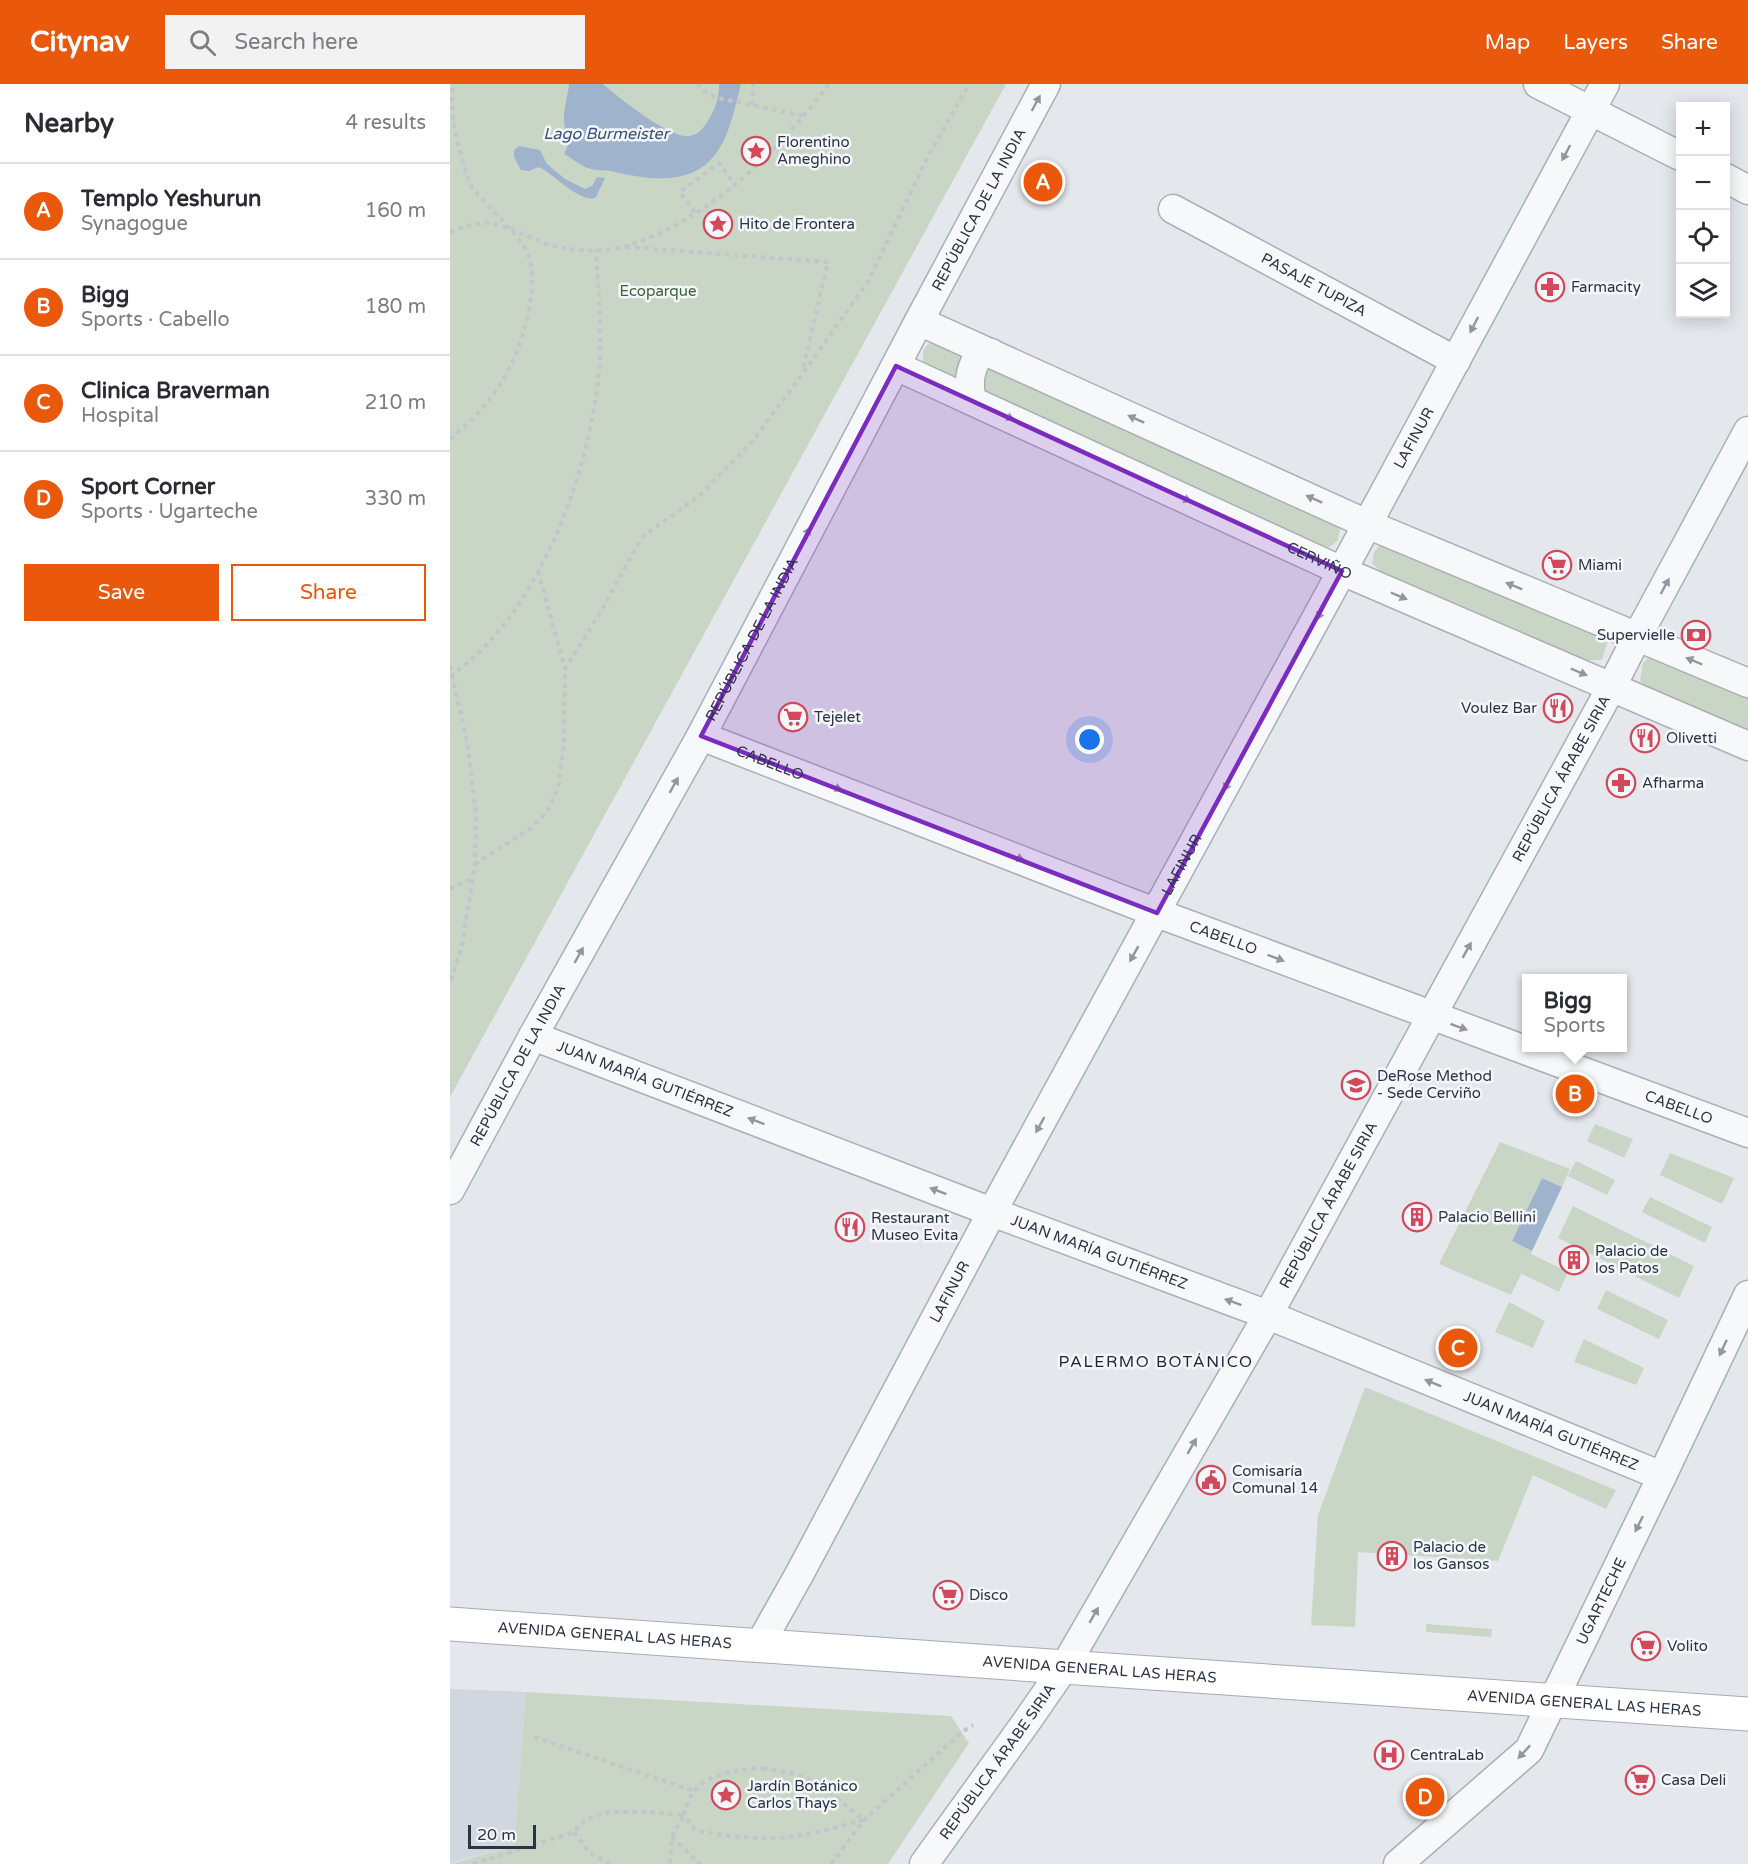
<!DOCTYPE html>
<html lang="en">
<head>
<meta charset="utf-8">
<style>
	:root { --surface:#fff; --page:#f2f2f3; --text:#2b2b33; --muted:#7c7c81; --line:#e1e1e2; --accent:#ea580c }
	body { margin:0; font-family:"Varela Round",sans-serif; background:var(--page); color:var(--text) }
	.controls { position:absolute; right:18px; top:18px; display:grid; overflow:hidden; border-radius:0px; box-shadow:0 3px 15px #0003 }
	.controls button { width:54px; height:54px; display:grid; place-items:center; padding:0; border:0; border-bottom:2px solid var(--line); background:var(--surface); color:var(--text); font:30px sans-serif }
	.scale { position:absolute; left:18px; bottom:15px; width:68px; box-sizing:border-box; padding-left:6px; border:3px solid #2b3445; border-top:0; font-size:16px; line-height:21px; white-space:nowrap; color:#2b3445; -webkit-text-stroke:4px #f4f6f9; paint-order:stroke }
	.you { position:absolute; left:640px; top:656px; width:21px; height:21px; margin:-15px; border:4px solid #fff; border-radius:50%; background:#1a73e8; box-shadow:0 0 0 9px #1a73e833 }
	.badge { display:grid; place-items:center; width:39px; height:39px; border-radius:50%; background:var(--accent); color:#fff; font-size:20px; font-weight:700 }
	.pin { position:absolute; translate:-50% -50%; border:3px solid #fff; box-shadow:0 2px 6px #0006 }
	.popup { position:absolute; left:1072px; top:890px; width:105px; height:78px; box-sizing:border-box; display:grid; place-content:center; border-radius:0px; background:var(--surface); filter:drop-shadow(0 2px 4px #0005); font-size:20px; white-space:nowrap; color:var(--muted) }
	.popup b { font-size:22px; color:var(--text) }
	.popup::after { content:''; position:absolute; left:50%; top:100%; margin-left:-12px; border:12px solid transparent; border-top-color:var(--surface) }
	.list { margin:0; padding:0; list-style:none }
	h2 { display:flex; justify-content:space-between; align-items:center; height:78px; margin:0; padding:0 24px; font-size:26px }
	h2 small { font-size:20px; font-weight:400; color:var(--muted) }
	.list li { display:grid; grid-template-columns:39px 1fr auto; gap:18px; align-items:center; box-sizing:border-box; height:96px; padding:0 24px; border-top:2px solid var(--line) }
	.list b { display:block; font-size:22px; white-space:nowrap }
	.list p { margin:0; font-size:20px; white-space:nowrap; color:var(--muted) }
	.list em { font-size:20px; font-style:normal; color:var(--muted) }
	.actions { display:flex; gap:12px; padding:18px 24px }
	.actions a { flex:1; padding:14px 0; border:2px solid var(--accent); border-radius:0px; text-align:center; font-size:21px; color:var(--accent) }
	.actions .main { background:var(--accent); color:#fff }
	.icon { flex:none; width:33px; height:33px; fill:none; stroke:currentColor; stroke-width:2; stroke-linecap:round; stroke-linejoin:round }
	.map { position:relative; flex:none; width:1298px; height:1780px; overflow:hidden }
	header { display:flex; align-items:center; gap:36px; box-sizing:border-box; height:84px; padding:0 30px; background:var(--accent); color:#fff }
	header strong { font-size:28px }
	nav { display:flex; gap:33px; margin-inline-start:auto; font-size:21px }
	.search { width:420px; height:54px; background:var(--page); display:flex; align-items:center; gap:15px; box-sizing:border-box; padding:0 21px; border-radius:0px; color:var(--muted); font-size:22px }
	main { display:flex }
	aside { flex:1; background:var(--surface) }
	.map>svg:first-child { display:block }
	.built { fill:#d2d6de }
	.green { fill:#c9d6c5 }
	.water { fill:#9fb4cc }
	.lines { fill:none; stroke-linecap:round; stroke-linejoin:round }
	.minor-casing { stroke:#a9aeb7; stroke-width:31 }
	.major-casing { stroke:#a3abb8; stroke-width:35 }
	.path { stroke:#c2c5cb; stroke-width:4; stroke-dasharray:4.5 4.5; stroke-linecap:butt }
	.minor { stroke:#f7f8fa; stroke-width:28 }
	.major { stroke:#fff; stroke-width:33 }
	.oneway { fill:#9196a0 }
	.marked { fill:#7b2cbf; fill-opacity:0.2; stroke:#7b2cbf; stroke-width:4.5; stroke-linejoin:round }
	.labels { text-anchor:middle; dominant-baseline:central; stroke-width:5; stroke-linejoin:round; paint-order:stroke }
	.poi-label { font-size:15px; fill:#2b3445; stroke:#f4f6f9; text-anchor:start }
	.street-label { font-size:15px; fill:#2b3445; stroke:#f4f6f9 }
	.park-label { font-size:15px; fill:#3f6138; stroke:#f4f6f9 }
	.water-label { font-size:16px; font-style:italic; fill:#34527a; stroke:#f4f6f9 }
	.neighbourhood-label { font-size:16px; letter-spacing:1.5px; fill:#1d2536; stroke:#f4f6f9 }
</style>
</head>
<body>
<header>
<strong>Citynav</strong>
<div class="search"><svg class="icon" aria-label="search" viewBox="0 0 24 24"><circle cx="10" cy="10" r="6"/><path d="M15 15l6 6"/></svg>Search here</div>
<nav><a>Map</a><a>Layers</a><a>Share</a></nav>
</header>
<main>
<aside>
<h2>Nearby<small>4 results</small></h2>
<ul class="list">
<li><span class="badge">A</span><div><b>Templo Yeshurun</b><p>Synagogue</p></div><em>160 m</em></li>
<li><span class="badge">B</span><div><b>Bigg</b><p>Sports · Cabello</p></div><em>180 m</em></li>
<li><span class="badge">C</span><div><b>Clinica Braverman</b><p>Hospital</p></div><em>210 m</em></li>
<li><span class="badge">D</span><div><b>Sport Corner</b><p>Sports · Ugarteche</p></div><em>330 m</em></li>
</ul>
<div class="actions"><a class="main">Save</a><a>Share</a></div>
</aside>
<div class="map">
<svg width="1298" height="1780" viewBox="0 0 1298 1780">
	<rect width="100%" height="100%" fill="#e4e7ec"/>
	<polygon class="built" points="0,1605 76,1608 64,1762 0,1779"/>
	<g class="green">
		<polygon points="0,0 556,0 0,1013"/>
		<polygon points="483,254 882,433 890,444 888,456 880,463 869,462 473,284 473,267"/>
		<polygon points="931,460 1153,548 1157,559 1152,576 1131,576 930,487 922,479 924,468"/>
		<polygon points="1199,573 1298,612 1298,650 1200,608 1190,597 1193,579"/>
		<polygon points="1145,1040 1183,1055 1174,1074 1137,1057"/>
		<polygon points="1050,1058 1120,1085 1112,1103 1092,1094 1062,1157 1082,1167 1081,1170 1118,1188 1109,1208 1072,1190 1072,1188 1061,1211 989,1180"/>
		<polygon points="1220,1069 1284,1094 1272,1120 1210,1091"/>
		<polygon points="1126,1077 1165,1096 1157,1111 1118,1092"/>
		<polygon points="1200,1113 1262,1143 1255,1159 1192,1128"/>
		<polygon points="1123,1122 1244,1182 1229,1214 1108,1154"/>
		<polygon points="1156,1206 1218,1236 1209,1255 1147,1225"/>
		<polygon points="1059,1218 1095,1237 1083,1264 1045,1248"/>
		<polygon points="1134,1255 1194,1284 1186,1301 1124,1278"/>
		<polygon points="915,1303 1166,1406 1156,1425 1083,1391 1048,1477 908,1468 905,1543 861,1541 868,1431"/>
		<polygon points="976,1540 1042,1545 1041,1553 976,1548"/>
		<polygon points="76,1608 501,1632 519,1659 438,1780 0,1780 64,1762"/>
	</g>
	<g class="water">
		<path d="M119 0H153C168 13 220 55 239 52 249 51 254 43 259 35 266 23 269 14 269 0H291C285 22 281 46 269 65 245 104 198 96 161 87 153 86 145 87 138 84 130 82 122 74 114 70 123 53 116 54 114 38 113 26 118 12 119 0Z"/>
		<path d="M69 62 90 66 97 80 115 95 135 105 142 102 147 93 155 94 146 113 142 115C122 112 106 92 89 83L79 87 71 86 64 73V66Z"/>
		<polygon points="1092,1094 1112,1103 1082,1167 1062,1157"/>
	</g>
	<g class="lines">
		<g class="minor-casing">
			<g id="minor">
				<polyline points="1088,0 1230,72"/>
				<polyline points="1276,94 1298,106"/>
				<path id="s1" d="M723 125 1006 277"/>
				<polyline points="469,237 917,440 1298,599"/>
				<path id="s2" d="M446 282 892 487 1298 662"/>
				<path d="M521 316C519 296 519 289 528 272L541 269"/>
				<path id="s3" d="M251 652 707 829 1298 1049"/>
				<path id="s4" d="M83 952 542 1128 818 1231 1212 1392"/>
				<path id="s5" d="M0 1106 83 952 251 652 469 237 596 0"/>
				<path id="s6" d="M310 1560 350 1489 542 1128 892 487 1155 0"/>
				<path id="s7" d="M474 1780 577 1637 615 1582 818 1231 1162 602 1187 553 1298 347"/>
				<path id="s8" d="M948 1780 1079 1666 1212 1392 1298 1211"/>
			</g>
		</g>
		<g class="major-casing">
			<g id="major">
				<path id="s9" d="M0 1540C433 1569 865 1602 1298 1630"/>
			</g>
		</g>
		<g class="path">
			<polyline points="247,0 258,10 268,14 354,32"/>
			<polyline points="303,21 303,0"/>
			<polyline points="245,128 230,108 269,79 285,101"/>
			<path d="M0 148C9 145 21 140 31 139 55 137 81 157 104 162 126 167 155 169 176 162 259 137 328 67 379 0"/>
			<polyline points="176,163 378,178 352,288"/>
			<path d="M0 355C21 338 40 318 54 294 71 266 92 200 77 168 68 149 38 123 24 106 19 100 18 92 15 85 6 57 0 29 3 0"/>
			<polyline points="88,487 115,584"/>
			<polyline points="0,582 17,658 26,730 25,780 12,862 0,899"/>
			<path d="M0 592C91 531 145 377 150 271 151 236 148 201 146 166"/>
			<polyline points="25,780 81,744 97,728 108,704 114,660 115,585 153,524 191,454 249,412 302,358 351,292 417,199 479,71 519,0"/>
			<polyline points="0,805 21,795"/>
			<polyline points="84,1653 244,1707"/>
			<path d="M313 1684 341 1689 367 1698 414 1736C392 1741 369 1749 346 1752 313 1757 278 1753 245 1746L234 1731C242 1690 277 1687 313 1684Z"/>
			<polyline points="124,1748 139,1768 159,1780"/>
			<polyline points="222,1753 250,1780"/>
			<polyline points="23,1780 124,1748 136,1735 159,1728 196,1728 234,1731 222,1752 220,1780"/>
			<polyline points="381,1780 414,1736 512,1648 523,1641"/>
		</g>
		<use href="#minor" class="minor"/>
		<use href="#major" class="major"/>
	</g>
	<defs><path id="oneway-solid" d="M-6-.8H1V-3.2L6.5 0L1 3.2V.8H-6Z" transform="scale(1.5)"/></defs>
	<g class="oneway">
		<use href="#oneway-solid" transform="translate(586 19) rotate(-62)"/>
		<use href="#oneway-solid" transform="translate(1116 69) rotate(118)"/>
		<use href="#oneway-solid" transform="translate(1024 241) rotate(117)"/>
		<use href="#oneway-solid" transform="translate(556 332) rotate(25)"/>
		<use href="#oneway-solid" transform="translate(686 335) rotate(-156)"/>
		<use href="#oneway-solid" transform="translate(733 414) rotate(25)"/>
		<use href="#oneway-solid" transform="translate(864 415) rotate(-156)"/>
		<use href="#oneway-solid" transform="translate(356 451) rotate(-62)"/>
		<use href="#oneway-solid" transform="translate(1064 502) rotate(-158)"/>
		<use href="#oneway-solid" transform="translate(1215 502) rotate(-62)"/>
		<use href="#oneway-solid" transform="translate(949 512) rotate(23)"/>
		<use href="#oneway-solid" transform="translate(871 528) rotate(118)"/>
		<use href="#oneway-solid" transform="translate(1244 577) rotate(-157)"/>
		<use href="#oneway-solid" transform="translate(1129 588) rotate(23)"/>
		<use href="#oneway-solid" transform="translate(778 699) rotate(118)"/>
		<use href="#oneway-solid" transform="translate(224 701) rotate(-61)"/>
		<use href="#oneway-solid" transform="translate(384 703) rotate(21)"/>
		<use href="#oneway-solid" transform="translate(566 773) rotate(21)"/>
		<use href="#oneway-solid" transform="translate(1017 866) rotate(-61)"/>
		<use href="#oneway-solid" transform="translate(684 870) rotate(119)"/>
		<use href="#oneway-solid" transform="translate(129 871) rotate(-61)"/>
		<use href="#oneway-solid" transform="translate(826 874) rotate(21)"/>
		<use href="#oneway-solid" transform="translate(1009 943) rotate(20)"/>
		<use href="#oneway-solid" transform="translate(306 1037) rotate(-159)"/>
		<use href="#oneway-solid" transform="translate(590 1041) rotate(119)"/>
		<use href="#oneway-solid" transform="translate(488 1107) rotate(-159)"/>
		<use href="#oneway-solid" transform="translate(783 1218) rotate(-160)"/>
		<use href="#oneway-solid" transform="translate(1273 1264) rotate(115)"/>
		<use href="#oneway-solid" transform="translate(983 1299) rotate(-158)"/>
		<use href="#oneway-solid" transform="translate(742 1362) rotate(-60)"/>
		<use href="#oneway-solid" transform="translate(1189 1440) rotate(116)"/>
		<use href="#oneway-solid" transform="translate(644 1531) rotate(-60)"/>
		<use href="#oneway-solid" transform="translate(1074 1668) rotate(133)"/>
	</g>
	<path class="marked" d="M446 282 892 487 707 829 251 652Z"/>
	<defs>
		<g id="sight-ring" transform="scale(1.5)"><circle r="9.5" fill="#f4f6f9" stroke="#d1495b" stroke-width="1.5"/><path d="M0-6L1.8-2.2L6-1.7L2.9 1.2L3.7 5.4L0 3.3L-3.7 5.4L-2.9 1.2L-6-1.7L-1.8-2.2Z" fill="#d1495b"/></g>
		<g id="pharmacy-ring" transform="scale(1.5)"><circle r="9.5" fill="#f4f6f9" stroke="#d1495b" stroke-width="1.5"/><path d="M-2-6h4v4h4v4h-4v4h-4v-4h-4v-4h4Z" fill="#d1495b"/></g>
		<g id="supermarket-ring" transform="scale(1.5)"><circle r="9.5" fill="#f4f6f9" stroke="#d1495b" stroke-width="1.5"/><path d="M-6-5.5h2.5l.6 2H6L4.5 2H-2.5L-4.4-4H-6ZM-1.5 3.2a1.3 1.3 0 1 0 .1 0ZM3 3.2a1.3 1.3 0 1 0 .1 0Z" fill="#d1495b"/></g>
		<g id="bank-ring" transform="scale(1.5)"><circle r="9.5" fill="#f4f6f9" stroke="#d1495b" stroke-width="1.5"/><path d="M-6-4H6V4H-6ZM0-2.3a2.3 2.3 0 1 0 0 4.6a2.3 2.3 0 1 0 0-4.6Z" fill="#d1495b"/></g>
		<g id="restaurant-ring" transform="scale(1.5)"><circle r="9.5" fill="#f4f6f9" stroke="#d1495b" stroke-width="1.5"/><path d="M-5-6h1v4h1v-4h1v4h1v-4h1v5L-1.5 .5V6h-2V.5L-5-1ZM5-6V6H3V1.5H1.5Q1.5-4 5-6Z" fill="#d1495b"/></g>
		<g id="university-ring" transform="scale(1.5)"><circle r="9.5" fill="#f4f6f9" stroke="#d1495b" stroke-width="1.5"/><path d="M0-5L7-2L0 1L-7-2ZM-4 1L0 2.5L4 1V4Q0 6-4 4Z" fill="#d1495b"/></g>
		<g id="building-ring" transform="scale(1.5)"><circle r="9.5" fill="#f4f6f9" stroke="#d1495b" stroke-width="1.5"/><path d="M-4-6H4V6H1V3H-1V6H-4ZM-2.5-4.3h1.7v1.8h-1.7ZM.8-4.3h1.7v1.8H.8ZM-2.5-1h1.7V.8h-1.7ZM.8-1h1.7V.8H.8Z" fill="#d1495b"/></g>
		<g id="civic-ring" transform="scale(1.5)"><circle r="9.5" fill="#f4f6f9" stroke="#d1495b" stroke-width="1.5"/><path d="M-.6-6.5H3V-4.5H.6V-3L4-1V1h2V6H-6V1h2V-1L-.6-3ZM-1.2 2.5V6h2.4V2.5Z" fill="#d1495b"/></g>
		<g id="hospital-ring" transform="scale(1.5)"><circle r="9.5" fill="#f4f6f9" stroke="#d1495b" stroke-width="1.5"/><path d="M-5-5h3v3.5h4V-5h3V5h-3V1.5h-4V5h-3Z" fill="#d1495b"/></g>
	</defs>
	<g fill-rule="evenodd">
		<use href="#sight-ring" x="306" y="67"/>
		<use href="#sight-ring" x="268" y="140"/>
		<use href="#pharmacy-ring" x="1100" y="203"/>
		<use href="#supermarket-ring" x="1107" y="481"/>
		<use href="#bank-ring" x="1246" y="551"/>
		<use href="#restaurant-ring" x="1108" y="624"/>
		<use href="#supermarket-ring" x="343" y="633"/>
		<use href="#restaurant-ring" x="1195" y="654"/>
		<use href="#pharmacy-ring" x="1171" y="699"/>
		<use href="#university-ring" x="906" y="1001"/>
		<use href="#building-ring" x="967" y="1133"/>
		<use href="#restaurant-ring" x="400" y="1143"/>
		<use href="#building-ring" x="1124" y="1176"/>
		<use href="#civic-ring" x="761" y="1396"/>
		<use href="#building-ring" x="942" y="1472"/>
		<use href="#supermarket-ring" x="498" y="1511"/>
		<use href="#supermarket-ring" x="1196" y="1562"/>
		<use href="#hospital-ring" x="939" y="1671"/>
		<use href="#supermarket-ring" x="1190" y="1696"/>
		<use href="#sight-ring" x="276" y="1711"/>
	</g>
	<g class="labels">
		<g class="poi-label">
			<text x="327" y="58">Florentino<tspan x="327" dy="17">Ameghino</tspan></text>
			<text x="289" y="140">Hito de Frontera</text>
			<text x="1121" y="203">Farmacity</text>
			<text x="1128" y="481">Miami</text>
			<text x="1225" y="551" text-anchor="end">Supervielle</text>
			<text x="1087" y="624" text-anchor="end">Voulez Bar</text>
			<text x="364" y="633">Tejelet</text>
			<text x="1216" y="654">Olivetti</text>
			<text x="1192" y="699">Afharma</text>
			<text x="927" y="992">DeRose Method<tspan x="927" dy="17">- Sede Cerviño</tspan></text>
			<text x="988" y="1133">Palacio Bellini</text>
			<text x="421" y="1134">Restaurant<tspan x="421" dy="17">Museo Evita</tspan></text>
			<text x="1145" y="1167">Palacio de<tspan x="1145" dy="17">los Patos</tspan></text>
			<text x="782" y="1387">Comisaría<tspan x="782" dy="17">Comunal 14</tspan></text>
			<text x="963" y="1463">Palacio de<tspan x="963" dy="17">los Gansos</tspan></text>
			<text x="519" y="1511">Disco</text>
			<text x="1217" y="1562">Volito</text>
			<text x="960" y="1671">CentraLab</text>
			<text x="1211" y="1696">Casa Deli</text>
			<text x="297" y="1702">Jardín Botánico<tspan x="297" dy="17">Carlos Thays</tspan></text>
		</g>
		<g class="street-label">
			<text stroke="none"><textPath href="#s5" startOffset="1114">REPÚBLICA DE LA INDIA</textPath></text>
			<text stroke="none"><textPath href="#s1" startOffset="160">PASAJE TUPIZA</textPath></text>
			<text stroke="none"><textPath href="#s6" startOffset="1372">LAFINUR</textPath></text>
			<text stroke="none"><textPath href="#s2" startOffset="466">CERVIÑO</textPath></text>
			<text stroke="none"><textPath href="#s5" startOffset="628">REPÚBLICA DE LA INDIA</textPath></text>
			<text stroke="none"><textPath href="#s3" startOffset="74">CABELLO</textPath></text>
			<text stroke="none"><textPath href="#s7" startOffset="1260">REPÚBLICA ÁRABE SIRIA</textPath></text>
			<text stroke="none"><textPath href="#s6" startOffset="886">LAFINUR</textPath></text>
			<text stroke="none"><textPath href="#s3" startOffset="560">CABELLO</textPath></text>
			<text stroke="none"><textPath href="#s5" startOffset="142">REPÚBLICA DE LA INDIA</textPath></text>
			<text stroke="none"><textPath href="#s4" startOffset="120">JUAN MARÍA GUTIÉRREZ</textPath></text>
			<text stroke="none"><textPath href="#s3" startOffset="1046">CABELLO</textPath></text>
			<text stroke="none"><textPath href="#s7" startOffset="774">REPÚBLICA ÁRABE SIRIA</textPath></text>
			<text stroke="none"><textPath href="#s4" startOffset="606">JUAN MARÍA GUTIÉRREZ</textPath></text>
			<text stroke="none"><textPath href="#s6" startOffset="400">LAFINUR</textPath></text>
			<text stroke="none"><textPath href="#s4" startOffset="1092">JUAN MARÍA GUTIÉRREZ</textPath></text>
			<text stroke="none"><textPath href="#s8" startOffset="339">UGARTECHE</textPath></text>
			<text stroke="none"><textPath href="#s9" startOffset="165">AVENIDA GENERAL LAS HERAS</textPath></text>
			<text stroke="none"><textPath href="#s9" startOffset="651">AVENIDA GENERAL LAS HERAS</textPath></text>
			<text stroke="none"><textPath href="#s9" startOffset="1137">AVENIDA GENERAL LAS HERAS</textPath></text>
			<text stroke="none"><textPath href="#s7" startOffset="126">REPÚBLICA ÁRABE SIRIA</textPath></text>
		</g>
		<g class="park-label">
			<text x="208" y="207">Ecoparque</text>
		</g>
		<g class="water-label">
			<text x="156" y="50">Lago Burmeister</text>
		</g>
		<g class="neighbourhood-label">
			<text x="706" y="1278">PALERMO BOTÁNICO</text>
		</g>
	</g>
</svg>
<div class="controls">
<button>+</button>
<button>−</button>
<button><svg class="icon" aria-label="locate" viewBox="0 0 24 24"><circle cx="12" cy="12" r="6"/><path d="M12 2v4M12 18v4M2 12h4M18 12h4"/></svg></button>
<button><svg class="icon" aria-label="layers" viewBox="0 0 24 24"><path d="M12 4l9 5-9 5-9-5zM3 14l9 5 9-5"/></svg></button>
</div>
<div class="scale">20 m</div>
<div class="you"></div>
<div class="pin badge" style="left:593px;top:98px">A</div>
<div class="pin badge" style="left:1125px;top:1010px">B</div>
<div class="popup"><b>Bigg</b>Sports</div>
<div class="pin badge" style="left:1008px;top:1264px">C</div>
<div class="pin badge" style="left:975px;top:1713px">D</div>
</div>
</main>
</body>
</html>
